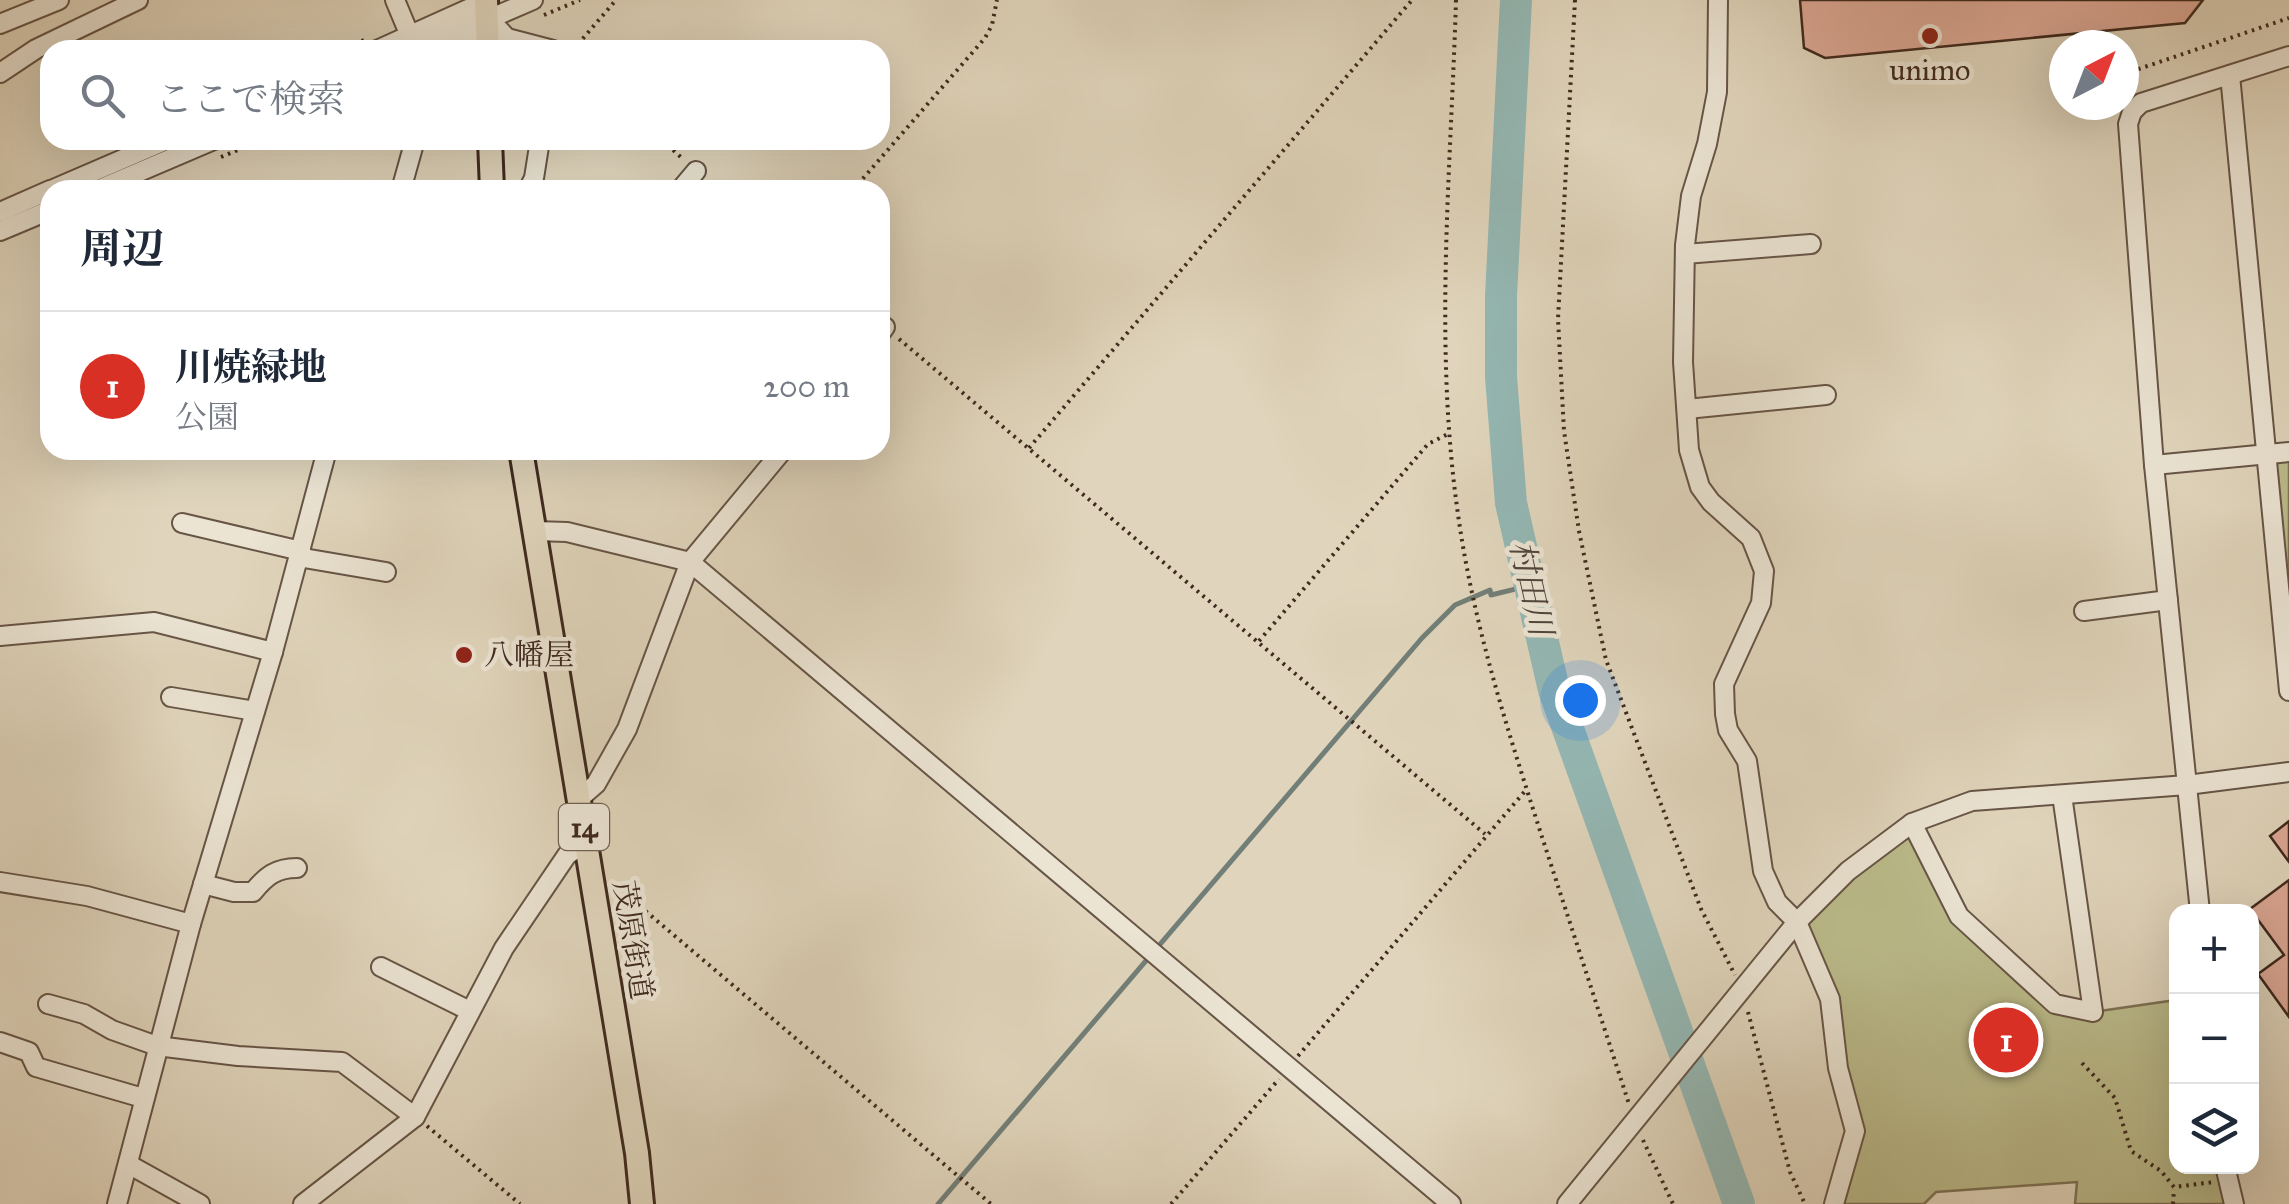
<!DOCTYPE html>
<html lang="ja">
<head>
<meta charset="utf-8">
<style>
	:root { --surface:#fff; --page:#f2f2f3; --text:#1f2937; --muted:#747a83; --line:#e0e1e3; --accent:#d93025 }
	body { margin:0; font-family:"IM FELL Great Primer","Noto Serif JP",serif; background:var(--page); color:var(--text) }
	.controls { position:absolute; right:30px; bottom:30px; display:grid; overflow:hidden; border-radius:20px; box-shadow:0 10px 40px #0002 }
	.controls button { width:90px; height:90px; display:grid; place-items:center; padding:0; border:0; border-bottom:2px solid var(--line); background:var(--surface); color:var(--text); font:50px sans-serif }
	.compass { position:absolute; left:2049px; top:30px; width:90px; height:90px; border-radius:50%; background:var(--surface); box-shadow:0 10px 40px #0002; rotate:42deg }
	.you { position:absolute; left:1580px; top:700px; width:35px; height:35px; margin:-25px; border:8px solid #fff; border-radius:50%; background:#1a73e8; box-shadow:0 0 0 15px #1a73e833 }
	.badge { display:grid; place-items:center; width:65px; height:65px; border-radius:50%; background:var(--accent); color:#fff; font-size:32px; font-weight:700 }
	.pin { position:absolute; translate:-50% -50%; border:5px solid #fff; box-shadow:0 2px 10px #0006 }
	.list { margin:0; padding:0; list-style:none }
	h2 { display:flex; justify-content:space-between; align-items:center; height:130px; margin:0; padding:0 40px; font-size:42px }
	h2 small { font-size:32px; font-weight:400; color:var(--muted) }
	.list li { display:grid; grid-template-columns:65px 1fr auto; gap:30px; align-items:center; box-sizing:border-box; height:150px; padding:0 40px; border-top:2px solid var(--line) }
	.list b { display:block; font-size:38px; white-space:nowrap }
	.list p { margin:0; font-size:32px; white-space:nowrap; color:var(--muted) }
	.list em { font-size:32px; font-style:normal; color:var(--muted) }
	.icon { flex:none; width:55px; height:55px; fill:none; stroke:currentColor; stroke-width:2; stroke-linecap:round; stroke-linejoin:round }
	.map { position:relative; flex:none; width:2289px; height:1204px; overflow:hidden }
	.search { position:absolute; background:var(--surface); box-shadow:0 10px 40px #0002; left:40px; top:40px; width:850px; height:110px; display:flex; align-items:center; gap:25px; box-sizing:border-box; padding:0 35px; border-radius:30px; color:var(--muted); font-size:38px }
	.panel { position:absolute; background:var(--surface); box-shadow:0 10px 40px #0002; left:40px; top:180px; width:850px; height:280px; border-radius:30px }
	.map>svg:first-child { display:block }
	.green { fill:#bbbb8b; stroke:#7d7255; stroke-width:2.5 }
	.lines { fill:none; stroke-linecap:round; stroke-linejoin:round }
	.stream { stroke:#727f78; stroke-width:5 }
	.river { stroke:#94b8b4; stroke-width:32 }
	.building { fill:#dda996; stroke:#3f2a1f; stroke-width:2.5 }
	.minor-casing { stroke:#675546; stroke-width:22 }
	.major-casing { stroke:#3f2a1f; stroke-width:28 }
	.path { stroke:#3f2a1f; stroke-width:4; stroke-dasharray:2.5 5; stroke-linecap:butt }
	.minor { stroke:#ebe4d3; stroke-width:18 }
	.major { stroke:#e0d5bc; stroke-width:22 }
	.poi-dot { fill:#8f2418; stroke:#ebe4d3; stroke-width:4 }
	.labels { text-anchor:middle; dominant-baseline:central; stroke-width:9; stroke-linejoin:round; paint-order:stroke }
	.shield { fill:#ebe4d3; stroke:#736255; stroke-width:2.5 }
	.shield-label { font-size:28px; font-weight:bold; fill:#3f2a1f }
	.poi-label { font-size:30px; fill:#3f2a1f; stroke:#ebe4d3 }
	.street-label { font-size:30px; fill:#3f2a1f; stroke:#ebe4d3 }
	.water-label { font-size:32px; font-style:italic; fill:#50463d; stroke:#ebe4d3 }
</style>
</head>
<body>
<div class="map">
<svg width="2289" height="1204" viewBox="0 0 2289 1204">
	<rect width="100%" height="100%" fill="#e0d5bc"/>
	<filter id="stains"><feTurbulence type="fractalNoise" baseFrequency=".002" numOctaves="4"/><feColorMatrix values="0 0 0 0 .2 0 0 0 0 .09 0 0 0 0 .02 0 0 0 .5 -.17"/></filter>
	<radialGradient id="worn" r=".72"><stop offset=".6" stop-color="#630" stop-opacity="0"/><stop offset="1" stop-color="#630" stop-opacity=".3"/></radialGradient>
	<g class="green">
		<polygon points="2289,452 2289,630 2266,454"/>
		<polygon points="1912,823 1959,916 2055,1004 2093,1012 2176,1000 2176,1166 2227,1167 2235,1204 2075,1204 2077,1182 1936,1192 1924,1204 1834,1204 1855,1131 1830,999 1797,922"/>
	</g>
	<g class="lines">
		<polyline class="stream" points="938,1204 1422,638 1455,605 1490,590 1491,595 1528,586"/>
		<polyline class="river" points="1516,0 1501,296 1501,377 1511,503 1554,690 1739,1204"/>
	</g>
	<g class="building">
		<polygon points="1800,0 2203,0 2185,23 1825,58 1804,48"/>
		<polygon points="2289,821 2289,862 2270,836"/>
		<polygon points="2289,880 2289,1017 2258,974 2284,955 2250,909"/>
	</g>
	<g class="lines">
		<g class="minor-casing">
			<g id="minor">
				<polyline points="395,0 410,36"/>
				<polyline points="1718,0 1717,92 1707,144 1691,196 1685,245 1683,362 1689,450 1700,487 1711,502 1751,538 1764,571 1761,603 1724,684 1725,714 1728,730 1747,761 1763,871 1777,902 1797,922 1830,999 1838,1068 1855,1131 1834,1204"/>
				<polyline points="0,24 59,0"/>
				<polyline points="377,50 488,0"/>
				<polyline points="417,50 533,0"/>
				<polyline points="459,50 488,18 507,38 553,50"/>
				<polyline points="0,73 36,49 138,0"/>
				<polyline points="2230,75 2289,691"/>
				<polyline points="51,190 167,140"/>
				<polyline points="97,190 214,140"/>
				<polyline points="401,190 415,140"/>
				<polyline points="528,190 534,178 540,140"/>
				<polyline points="680,190 696,171"/>
				<polyline points="0,212 50,190"/>
				<polyline points="0,231 50,210"/>
				<polyline points="1685,254 1811,244"/>
				<polyline points="880,334 885,327"/>
				<polyline points="1687,409 1826,395"/>
				<polyline points="2154,465 2289,452"/>
				<polyline points="182,523 301,551"/>
				<polyline points="535,531 567,532 690,562 1451,1204"/>
				<polyline points="298,557 386,572"/>
				<polyline points="2084,611 2168,600"/>
				<polyline points="0,636 154,622 273,652"/>
				<polyline points="171,697 255,711"/>
				<polyline points="580,798 596,784 627,729 690,562 783,450"/>
				<polyline points="1912,823 1959,916 2055,1004 2093,1012 2062,795"/>
				<polyline points="0,882 87,896 191,924"/>
				<path d="M203 884 234 892H253C266 876 276 868 297 868"/>
				<polyline points="2200,912 2154,465 2128,124 2132,112 2141,103 2289,56"/>
				<polyline points="381,967 470,1011"/>
				<polyline points="48,1004 84,1014 112,1030 157,1046 238,1056 342,1062 415,1117"/>
				<polyline points="0,1042 29,1052 36,1067 143,1098"/>
				<polyline points="128,1164 200,1204"/>
				<polyline points="2225,1166 2234,1204"/>
				<polyline points="117,1204 191,924 273,652 327,450"/>
				<polyline points="303,1204 415,1117 504,948 567,855 586,842"/>
				<polyline points="1567,1204 1797,922 1848,871 1912,823 1972,801 2187,785 2289,772"/>
			</g>
		</g>
		<g class="major-casing">
			<g id="major">
				<polyline points="486,0 488,50"/>
				<polyline points="490,140 492,190"/>
				<polyline points="521,450 637,1153 642,1204"/>
			</g>
		</g>
		<g class="path">
			<path d="M1456 0C1451 168 1434 340 1457 507 1472 621 1507 728 1542 837 1571 926 1600 1015 1629 1104"/>
			<polyline points="1575,0 1558,319 1564,431 1579,531 1606,660 1701,909 1735,975"/>
			<polyline points="544,15 580,0"/>
			<polyline points="341,50 364,40"/>
			<polyline points="573,50 616,0"/>
			<polyline points="2124,74 2289,18"/>
			<polyline points="662,140 684,160"/>
			<polyline points="221,157 262,140"/>
			<polyline points="711,182 720,190"/>
			<polyline points="853,190 985,38 992,25 997,0"/>
			<polyline points="899,339 1485,834"/>
			<polyline points="1029,448 1412,0"/>
			<polyline points="1259,641 1428,444 1450,433"/>
			<polyline points="615,891 623,892 991,1204"/>
			<polyline points="1748,1012 1790,1172 1805,1204"/>
			<polyline points="1298,1056 1526,790"/>
			<polyline points="2082,1063 2115,1098 2131,1151 2161,1171 2174,1187 2214,1182"/>
			<polyline points="427,1126 520,1204"/>
			<polyline points="1643,1140 1673,1204"/>
			<polyline points="1171,1204 1279,1079"/>
			<polyline points="2173,1204 2174,1189"/>
		</g>
		<use href="#minor" class="minor"/>
		<use href="#major" class="major"/>
	</g>
	<g class="poi-dot">
		<circle cx="1930" cy="36" r="10"/>
		<circle cx="464" cy="655" r="10"/>
	</g>
	<g class="labels">
		<rect class="shield" x="559" y="804" width="50" height="46" rx="8"/>
		<g class="shield-label">
			<text x="584" y="827">14</text>
		</g>
		<g class="poi-label">
			<text x="1930" y="70">unimo</text>
			<text x="484" y="655" text-anchor="start">八幡屋</text>
		</g>
		<g class="street-label">
			<text transform="translate(633 940) rotate(81)">茂原街道</text>
		</g>
		<g class="water-label">
			<text transform="translate(1531 588) rotate(77)">村田川</text>
		</g>
	</g>
	<rect width="100%" height="100%" filter="url(#stains)"/>
	<rect width="100%" height="100%" fill="url(#worn)"/>
</svg>
<div class="controls">
<button>+</button>
<button>−</button>
<button><svg class="icon" aria-label="layers" viewBox="0 0 24 24"><path d="M12 4l9 5-9 5-9-5zM3 14l9 5 9-5"/></svg></button>
</div>
<svg class="compass" viewBox="-18 -18 36 36"><path d="M0-13l5 13h-10z" fill="#e53935"/><path d="M0 13l5-13h-10z" fill="#747a83"/></svg>
<div class="you"></div>
<div class="pin badge" style="left:2006px;top:1040px">1</div>
<div class="search"><svg class="icon" aria-label="search" viewBox="0 0 24 24"><circle cx="10" cy="10" r="6"/><path d="M15 15l6 6"/></svg>ここで検索</div>
<section class="panel">
<h2>周辺<small></small></h2>
<ul class="list">
<li><span class="badge">1</span><div><b>川焼緑地</b><p>公園</p></div><em>200 m</em></li>
</ul>
</section>
</div>
</body>
</html>
